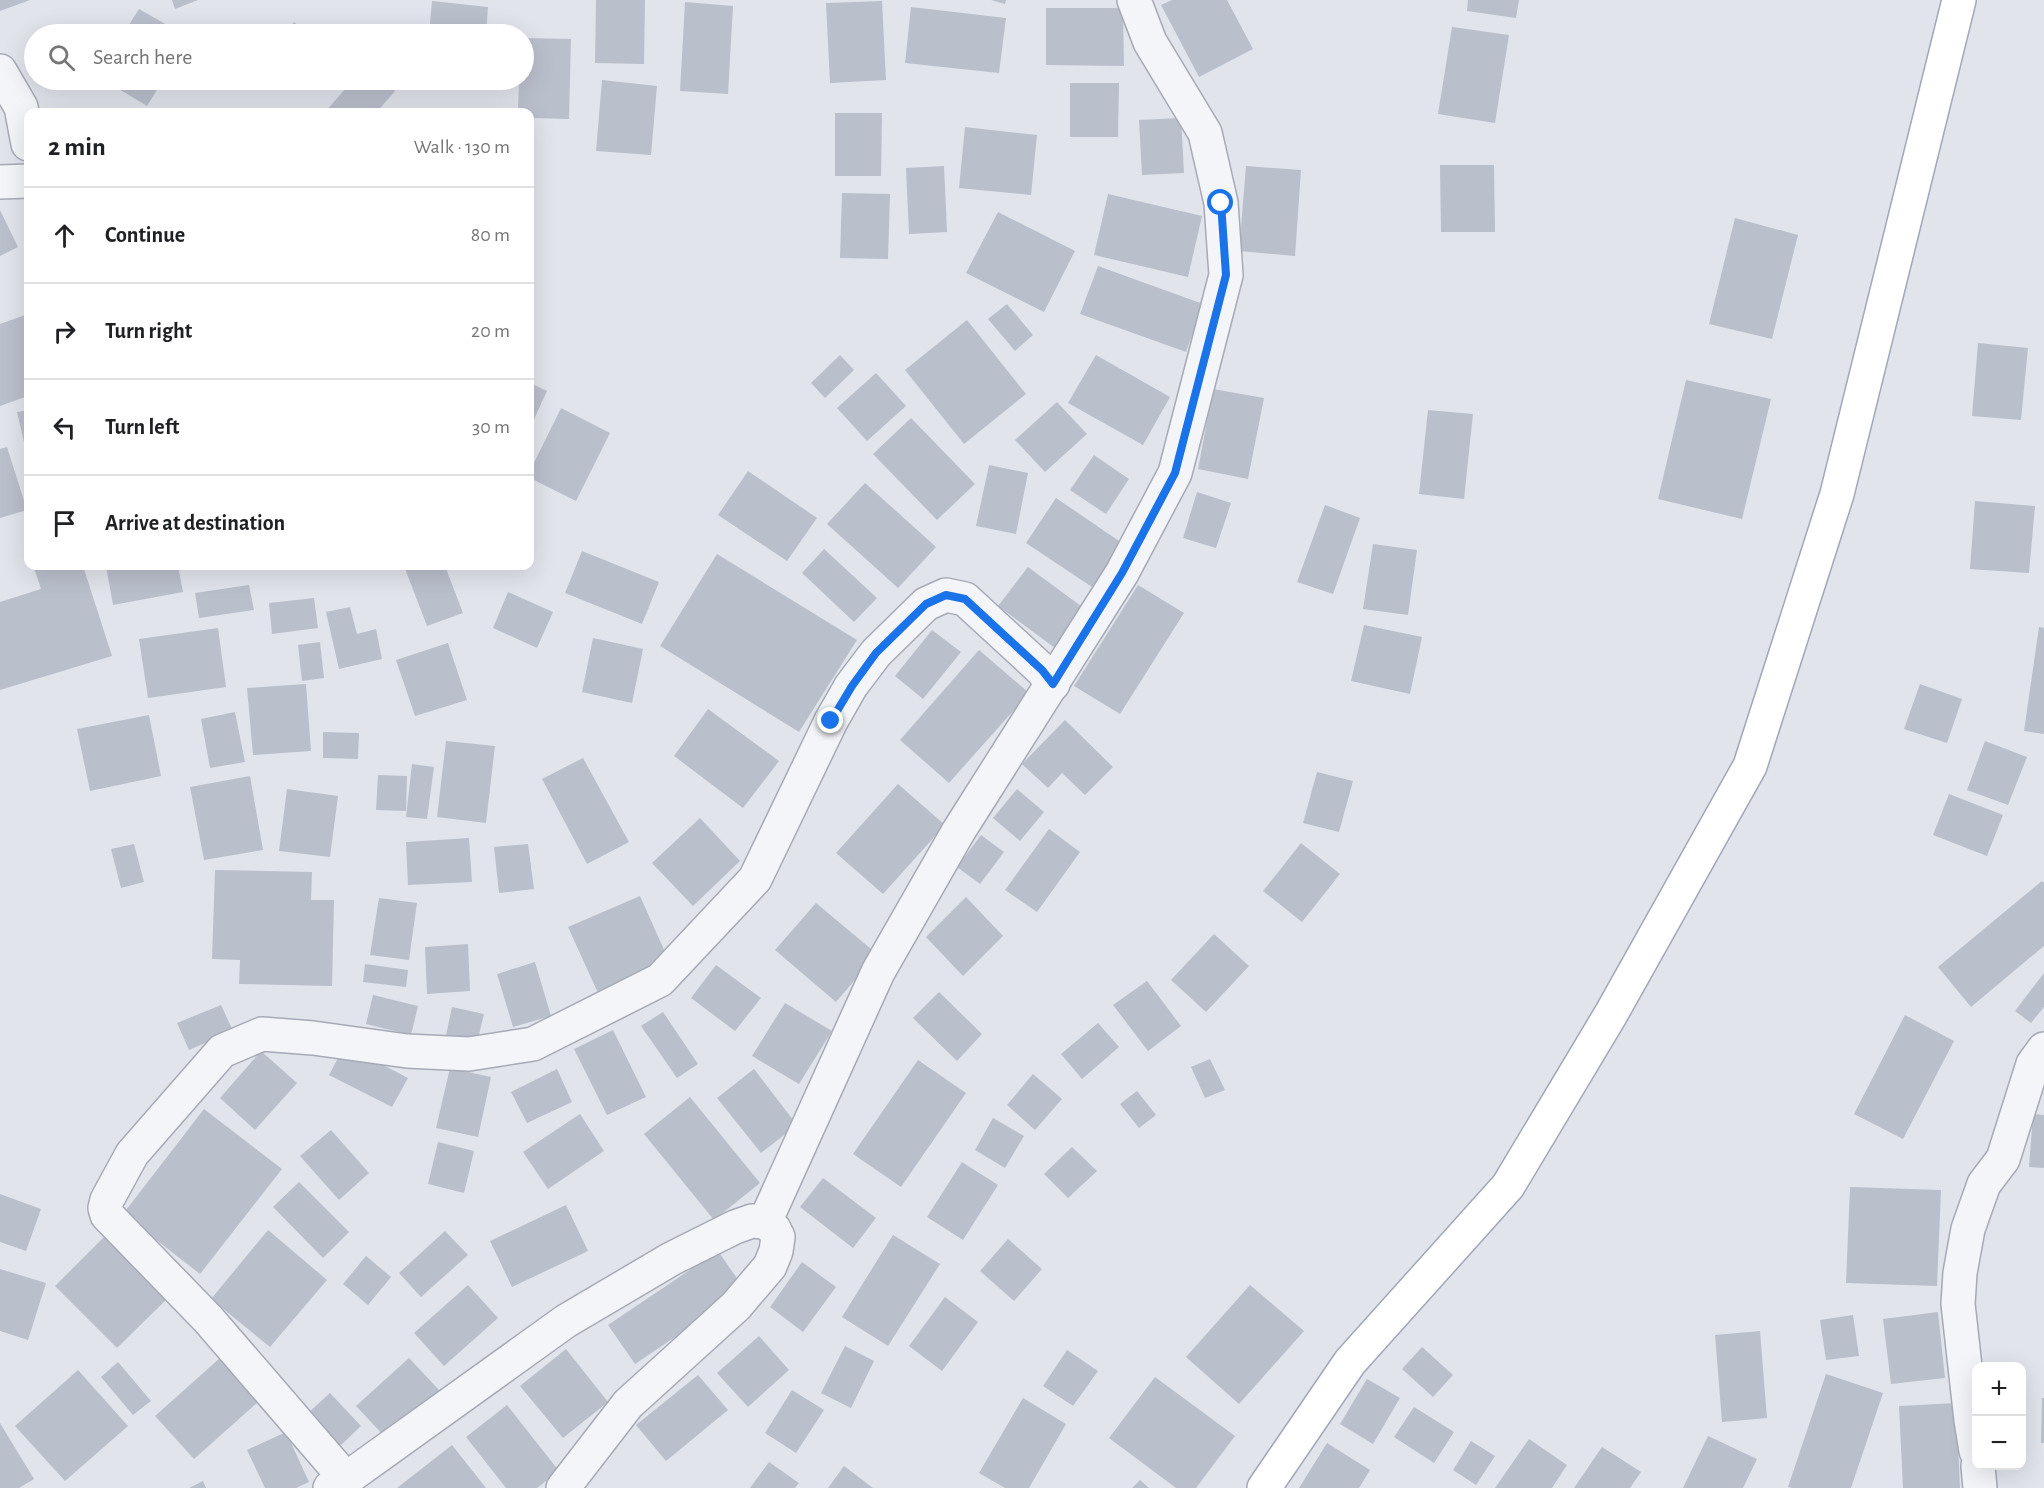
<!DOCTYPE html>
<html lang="en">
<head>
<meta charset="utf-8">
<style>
	:root { --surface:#fff; --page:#f6f6f6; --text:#202124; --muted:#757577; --line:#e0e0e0 }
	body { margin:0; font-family:"Alegreya Sans",sans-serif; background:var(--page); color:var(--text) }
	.controls { position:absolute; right:18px; bottom:18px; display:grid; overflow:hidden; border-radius:12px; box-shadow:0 6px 24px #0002 }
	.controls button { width:54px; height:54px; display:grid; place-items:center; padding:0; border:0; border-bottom:2px solid var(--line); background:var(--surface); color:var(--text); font:30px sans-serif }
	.stop { position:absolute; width:18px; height:18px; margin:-14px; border:4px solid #1a73e8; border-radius:50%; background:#fff }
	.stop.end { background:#1a73e8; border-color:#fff; box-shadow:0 2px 6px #0008 }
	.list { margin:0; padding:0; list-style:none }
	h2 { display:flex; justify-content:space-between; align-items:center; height:78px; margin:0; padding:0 24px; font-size:26px }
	h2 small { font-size:20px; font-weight:400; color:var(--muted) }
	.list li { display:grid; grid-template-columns:39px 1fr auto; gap:18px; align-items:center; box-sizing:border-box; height:96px; padding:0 24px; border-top:2px solid var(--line) }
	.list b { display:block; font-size:22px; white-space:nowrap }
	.list em { font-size:20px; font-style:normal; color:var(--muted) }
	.icon { flex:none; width:33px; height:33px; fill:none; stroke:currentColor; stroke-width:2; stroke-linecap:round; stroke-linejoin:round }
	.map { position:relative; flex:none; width:2044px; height:1488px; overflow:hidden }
	.search { position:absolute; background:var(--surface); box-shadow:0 6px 24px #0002; left:24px; top:24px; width:510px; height:66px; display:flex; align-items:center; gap:15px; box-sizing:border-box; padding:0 21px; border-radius:33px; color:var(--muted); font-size:22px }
	.panel { position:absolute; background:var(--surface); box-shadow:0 6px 24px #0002; left:24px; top:108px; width:510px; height:462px; border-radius:12px }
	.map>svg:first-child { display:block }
	.building { fill:#babfcc }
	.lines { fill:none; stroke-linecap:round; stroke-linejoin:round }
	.minor-casing { stroke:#a5aab6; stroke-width:36 }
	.major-casing { stroke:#9fa7b8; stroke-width:36 }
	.minor { stroke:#f4f5f9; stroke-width:33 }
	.major { stroke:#fff; stroke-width:33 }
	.route { stroke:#1a73e8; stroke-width:8 }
</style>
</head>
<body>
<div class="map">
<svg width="2044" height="1488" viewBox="0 0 2044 1488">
	<rect width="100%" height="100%" fill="#e1e4eb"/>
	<g class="building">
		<polygon points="0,0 30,0 0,11"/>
		<polygon points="172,0 198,0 175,9"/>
		<polygon points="596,0 645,0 644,64 595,63"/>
		<polygon points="991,0 1006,0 1005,4"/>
		<polygon points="1172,0 1227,0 1253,49 1199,77 1161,5"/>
		<polygon points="1468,0 1519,0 1516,18 1467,11"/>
		<polygon points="432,1 488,7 486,34 429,34"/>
		<polygon points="882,1 886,80 830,83 826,3"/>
		<polygon points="685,2 733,6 728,94 680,91"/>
		<polygon points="911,7 1006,18 999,73 905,63"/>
		<polygon points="1046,8 1123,8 1124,66 1046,65"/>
		<polygon points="139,9 183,34 123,34"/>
		<polygon points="294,22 308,34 283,34"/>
		<polygon points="1452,27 1509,35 1495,123 1438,114"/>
		<polygon points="524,38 571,39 569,119 530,118 530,112 518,112 519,80 524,80"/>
		<polygon points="104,80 163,80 147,106"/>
		<polygon points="353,80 382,80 395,91 377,112 325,112"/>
		<polygon points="602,80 657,86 651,155 596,151"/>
		<polygon points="1070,83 1119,83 1118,137 1070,137"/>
		<polygon points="835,113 882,113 881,176 835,176"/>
		<polygon points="1181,118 1184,173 1142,175 1139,120"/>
		<polygon points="965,127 1037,135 1031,195 959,188"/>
		<polygon points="1440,165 1494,165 1495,232 1441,232"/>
		<polygon points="944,166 947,232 909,234 906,168"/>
		<polygon points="1246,166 1301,170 1295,256 1239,251"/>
		<polygon points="842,193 890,194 888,259 840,258"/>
		<polygon points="1108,194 1202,216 1188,277 1094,255"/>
		<polygon points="0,210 18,247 0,256"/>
		<polygon points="998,212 1075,251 1044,312 966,273"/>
		<polygon points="1735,218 1798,235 1772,339 1709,324"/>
		<polygon points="1098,266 1203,304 1186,352 1080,314"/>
		<polygon points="1007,304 1033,335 1015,351 988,319"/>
		<polygon points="28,314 28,396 0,406 0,324"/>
		<polygon points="967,320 1026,394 964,444 905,370"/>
		<polygon points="1978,343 2028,348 2021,420 1972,416"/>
		<polygon points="840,355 854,370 825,398 811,383"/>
		<polygon points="1096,355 1170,397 1143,445 1068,403"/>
		<polygon points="876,373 906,406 867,441 837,408"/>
		<polygon points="1686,380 1771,399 1742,519 1658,499"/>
		<polygon points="530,383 547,391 530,428"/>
		<polygon points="1213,389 1264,398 1248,479 1198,469"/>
		<polygon points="1057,402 1087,434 1045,472 1015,440"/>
		<polygon points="561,408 610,433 576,501 530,478 530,471"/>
		<polygon points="28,410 28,459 17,412"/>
		<polygon points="1428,410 1473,414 1464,499 1419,494"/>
		<polygon points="911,418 975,484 937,520 873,454"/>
		<polygon points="7,447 27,510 0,518 0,449"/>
		<polygon points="1094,455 1129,479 1106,514 1070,490"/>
		<polygon points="989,465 1028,473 1016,534 976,526"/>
		<polygon points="748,471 817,518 787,561 718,515"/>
		<polygon points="865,483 936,547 898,588 827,524"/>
		<polygon points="1197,492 1231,503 1216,548 1183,538"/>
		<polygon points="1056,498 1122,543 1092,587 1026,543"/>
		<polygon points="1975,501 2035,506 2029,573 1970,569"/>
		<polygon points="1325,505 1360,518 1333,594 1297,582"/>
		<polygon points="1373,544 1417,550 1408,615 1363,609"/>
		<polygon points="824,549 877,598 854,622 802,573"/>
		<polygon points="582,551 659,582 642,624 565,593"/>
		<polygon points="717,554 857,640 799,732 660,646"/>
		<polygon points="41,566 83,566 112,656 0,690 0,602 41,589 34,568"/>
		<polygon points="106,566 178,566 183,592 113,605"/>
		<polygon points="404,566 445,566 463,613 427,626"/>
		<polygon points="1028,567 1085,609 1055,648 998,606"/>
		<polygon points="249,585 254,610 199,618 195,593"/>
		<polygon points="1138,585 1184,613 1120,714 1074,686"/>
		<polygon points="508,592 553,612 537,648 493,628"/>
		<polygon points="314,598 318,628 272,634 269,603"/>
		<polygon points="350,607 357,634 376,629 382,659 339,669 326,612"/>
		<polygon points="1364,625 1422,637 1410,694 1351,681"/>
		<polygon points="2039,627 2044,628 2044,734 2024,731"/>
		<polygon points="218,628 226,687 148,698 139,639"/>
		<polygon points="932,630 961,652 923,699 895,676"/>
		<polygon points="593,638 643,649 632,703 582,692"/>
		<polygon points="320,642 324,678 302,681 298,645"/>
		<polygon points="448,643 467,700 415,716 396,660"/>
		<polygon points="979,650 1029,693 949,783 900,740"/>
		<polygon points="306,684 311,751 253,755 247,688"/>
		<polygon points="1920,684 1962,699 1947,743 1904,729"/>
		<polygon points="708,709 779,761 743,808 674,756"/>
		<polygon points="235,712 245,762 210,768 201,719"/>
		<polygon points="149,715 161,776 90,791 77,729"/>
		<polygon points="1065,720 1113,767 1085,795 1062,773 1048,788 1022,764"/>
		<polygon points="323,732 359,733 358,759 323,758"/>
		<polygon points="446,741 495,746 486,823 437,817"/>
		<polygon points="1985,741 2027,757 2008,805 1967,790"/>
		<polygon points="583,758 629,842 587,864 542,779"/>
		<polygon points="412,764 434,767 427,819 406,817"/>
		<polygon points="1317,772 1353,781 1339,832 1303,823"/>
		<polygon points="378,775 407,776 406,811 376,810"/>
		<polygon points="250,776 263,850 204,860 190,787"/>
		<polygon points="898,784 945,825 883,894 836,853"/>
		<polygon points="287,789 338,796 330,857 279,851"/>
		<polygon points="1017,789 1044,812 1020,841 993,818"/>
		<polygon points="1949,794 2003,815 1987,856 1933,835"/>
		<polygon points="700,818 740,861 693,906 652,863"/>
		<polygon points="1049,829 1080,852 1037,912 1005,890"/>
		<polygon points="981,835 1004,852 980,884 957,867"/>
		<polygon points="469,838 472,882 408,885 406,842"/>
		<polygon points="1301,843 1340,874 1302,922 1263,891"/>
		<polygon points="134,844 144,882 121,888 111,849"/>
		<polygon points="528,844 534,889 499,893 494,847"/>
		<polygon points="215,870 312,872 311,900 334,900 332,986 239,984 240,960 212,959"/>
		<polygon points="2042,881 2044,883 2044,946 1971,1007 1938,967"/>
		<polygon points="640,896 669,961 598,993 568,927"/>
		<polygon points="966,897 1003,936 963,976 926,937"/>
		<polygon points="379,898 417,903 409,960 370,955"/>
		<polygon points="816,903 877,954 836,1002 775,950"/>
		<polygon points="1214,934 1249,966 1206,1012 1171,980"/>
		<polygon points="468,944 470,991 427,994 425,947"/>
		<polygon points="535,962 551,1016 513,1027 497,974"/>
		<polygon points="365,964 408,970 406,987 363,982"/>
		<polygon points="716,965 761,998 735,1031 691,998"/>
		<polygon points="2044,973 2044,1007 2031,1023 2015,1011"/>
		<polygon points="1147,981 1181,1026 1148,1051 1113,1005"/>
		<polygon points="939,992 982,1034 957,1061 913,1018"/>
		<polygon points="373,995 418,1006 411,1035 366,1024"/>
		<polygon points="785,1003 832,1031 799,1084 752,1056"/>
		<polygon points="221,1005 233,1031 189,1050 177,1023"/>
		<polygon points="452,1007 484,1014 476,1047 445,1040"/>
		<polygon points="663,1012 698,1064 677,1078 641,1026"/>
		<polygon points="1905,1015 1954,1041 1903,1139 1854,1114"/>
		<polygon points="1098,1023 1119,1047 1082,1079 1061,1054"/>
		<polygon points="613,1030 646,1097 607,1115 574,1049"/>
		<polygon points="345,1045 408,1078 392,1107 329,1075"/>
		<polygon points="261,1051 297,1083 255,1130 220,1098"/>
		<polygon points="1210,1059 1225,1090 1205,1098 1191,1067"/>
		<polygon points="918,1060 966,1093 901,1187 853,1154"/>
		<polygon points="450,1068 491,1077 478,1137 436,1128"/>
		<polygon points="557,1069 572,1102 527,1123 511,1092"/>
		<polygon points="754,1069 797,1125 761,1153 717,1098"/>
		<polygon points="1033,1074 1062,1099 1035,1130 1007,1105"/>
		<polygon points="1137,1091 1156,1115 1139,1128 1120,1104"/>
		<polygon points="690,1097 760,1183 714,1220 644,1134"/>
		<polygon points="204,1109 282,1169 200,1274 123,1214"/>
		<polygon points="580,1114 604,1151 548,1189 523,1152"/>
		<polygon points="2033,1114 2044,1115 2044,1168 2029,1167"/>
		<polygon points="993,1118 1024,1136 1005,1168 975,1150"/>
		<polygon points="331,1130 369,1173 339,1200 300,1156"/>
		<polygon points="438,1142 474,1151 464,1193 428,1184"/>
		<polygon points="1072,1147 1097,1171 1068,1198 1044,1174"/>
		<polygon points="962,1162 998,1185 963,1240 927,1217"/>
		<polygon points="823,1178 876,1218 853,1248 800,1207"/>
		<polygon points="299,1182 349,1232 323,1258 273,1207"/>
		<polygon points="1850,1187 1941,1190 1937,1286 1846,1283"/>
		<polygon points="0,1194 41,1209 26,1251 0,1242"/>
		<polygon points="566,1205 588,1251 512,1287 490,1241"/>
		<polygon points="268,1230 327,1280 270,1347 211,1299"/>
		<polygon points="445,1231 468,1255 421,1297 399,1273"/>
		<polygon points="107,1234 169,1297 117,1348 55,1286"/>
		<polygon points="893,1235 940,1264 888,1346 842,1317"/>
		<polygon points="1008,1239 1042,1269 1014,1301 980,1271"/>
		<polygon points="718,1251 745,1290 635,1364 608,1325"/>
		<polygon points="366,1256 391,1277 368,1305 343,1284"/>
		<polygon points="802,1262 836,1287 803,1332 770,1307"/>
		<polygon points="0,1269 46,1283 28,1340 0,1331"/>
		<polygon points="468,1285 498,1318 444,1366 414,1333"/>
		<polygon points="1250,1285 1304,1331 1239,1404 1186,1357"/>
		<polygon points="945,1297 978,1322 942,1371 909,1346"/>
		<polygon points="1938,1312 1945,1378 1891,1384 1883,1319"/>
		<polygon points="1853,1315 1859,1356 1826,1360 1820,1320"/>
		<polygon points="1760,1331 1767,1418 1722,1422 1715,1335"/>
		<polygon points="759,1336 789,1370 748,1407 717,1373"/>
		<polygon points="845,1346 874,1361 851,1408 821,1393"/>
		<polygon points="1422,1347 1453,1375 1433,1397 1402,1369"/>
		<polygon points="566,1349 608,1402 563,1438 520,1386"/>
		<polygon points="1067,1350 1098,1371 1073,1406 1043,1386"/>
		<polygon points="220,1358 259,1401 194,1459 155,1416"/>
		<polygon points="409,1358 439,1390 386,1438 356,1406"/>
		<polygon points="118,1362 151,1401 133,1415 101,1377"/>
		<polygon points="78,1370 128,1426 65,1481 15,1426"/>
		<polygon points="1826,1374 1883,1393 1851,1488 1792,1488 1788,1487"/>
		<polygon points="698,1375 728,1410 666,1461 636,1425"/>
		<polygon points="1155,1377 1235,1436 1196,1488 1176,1488 1109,1438"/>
		<polygon points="1367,1379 1400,1398 1373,1444 1340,1424"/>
		<polygon points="792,1390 824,1410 796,1453 765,1433"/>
		<polygon points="330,1393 361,1426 338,1448 307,1414"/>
		<polygon points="1023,1398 1066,1424 1029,1488 1005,1488 979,1473"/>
		<polygon points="2042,1398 2044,1398 2044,1443 2041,1443"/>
		<polygon points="1956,1403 1960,1488 1903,1488 1899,1406"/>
		<polygon points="507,1405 559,1471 537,1488 506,1488 466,1437"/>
		<polygon points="1414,1407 1454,1432 1434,1463 1394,1437"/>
		<polygon points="0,1423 34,1479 19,1488 0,1488"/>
		<polygon points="286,1432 309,1482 296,1488 265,1488 247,1450"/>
		<polygon points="1708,1436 1757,1459 1743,1488 1683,1488"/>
		<polygon points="1529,1439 1567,1465 1552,1488 1495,1488"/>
		<polygon points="1471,1441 1495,1456 1476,1485 1453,1470"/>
		<polygon points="1327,1443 1370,1470 1359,1488 1299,1488"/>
		<polygon points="452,1445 486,1488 397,1488"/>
		<polygon points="1602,1447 1641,1472 1630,1488 1574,1488"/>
		<polygon points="769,1462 799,1483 795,1488 750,1488"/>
		<polygon points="844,1466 873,1488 828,1488"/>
		<polygon points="1140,1480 1149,1488 1132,1488"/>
		<polygon points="203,1481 206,1488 189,1488"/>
	</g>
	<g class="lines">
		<g class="minor-casing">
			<g id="minor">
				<polyline points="0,71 21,107 28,144"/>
				<polyline points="0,182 28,181"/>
				<polyline points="765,1222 878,972 958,832 1122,573 1175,473 1226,275 1221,203 1205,133 1150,42 1134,0"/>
				<polyline points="1976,1451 1971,1420 1958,1304 1960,1273 1968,1229 1984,1184 2003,1159 2033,1064 2044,1049"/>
				<polyline points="1978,1466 1980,1488"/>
				<polyline points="346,1479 208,1319 107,1215 105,1208 107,1200 132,1154 222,1051 262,1034 313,1038 407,1051 469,1054 533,1044 660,980 755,879 831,721 851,686 876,653 926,604 946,595 965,599 1042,670 1053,684"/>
				<polyline points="330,1488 346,1479 566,1321 671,1259 735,1227 752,1221 765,1222 774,1229 778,1237 776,1251 770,1266 736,1306 628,1404 563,1488"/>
			</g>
		</g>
		<g class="major-casing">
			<polyline id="major" points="1264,1488 1350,1362 1508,1186 1611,1014 1750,766 1837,494 1959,0"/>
		</g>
		<use href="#minor" class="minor"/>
		<use href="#major" class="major"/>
	</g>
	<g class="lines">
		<polyline class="route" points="831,721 852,686 876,653 926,604 946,595 965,599 1042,670 1053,684 1122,573 1175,473 1226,275 1221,203"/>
	</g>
</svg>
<div class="controls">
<button>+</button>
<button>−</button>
</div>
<div class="stop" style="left:1221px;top:203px"></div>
<div class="stop end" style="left:831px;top:721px"></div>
<div class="search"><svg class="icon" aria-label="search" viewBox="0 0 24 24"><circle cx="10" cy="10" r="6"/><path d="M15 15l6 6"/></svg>Search here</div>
<section class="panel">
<h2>2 min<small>Walk · 130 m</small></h2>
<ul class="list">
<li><svg class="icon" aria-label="ahead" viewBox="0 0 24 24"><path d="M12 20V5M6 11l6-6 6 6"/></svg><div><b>Continue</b></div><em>80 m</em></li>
<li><svg class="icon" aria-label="right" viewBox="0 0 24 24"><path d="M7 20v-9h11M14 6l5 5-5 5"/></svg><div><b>Turn right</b></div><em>20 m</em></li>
<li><svg class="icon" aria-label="left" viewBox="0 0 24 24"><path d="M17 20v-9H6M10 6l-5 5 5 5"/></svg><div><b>Turn left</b></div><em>30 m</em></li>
<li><svg class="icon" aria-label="arrive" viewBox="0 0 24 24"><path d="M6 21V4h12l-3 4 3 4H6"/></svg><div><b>Arrive at destination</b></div></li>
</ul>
</section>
</div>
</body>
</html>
